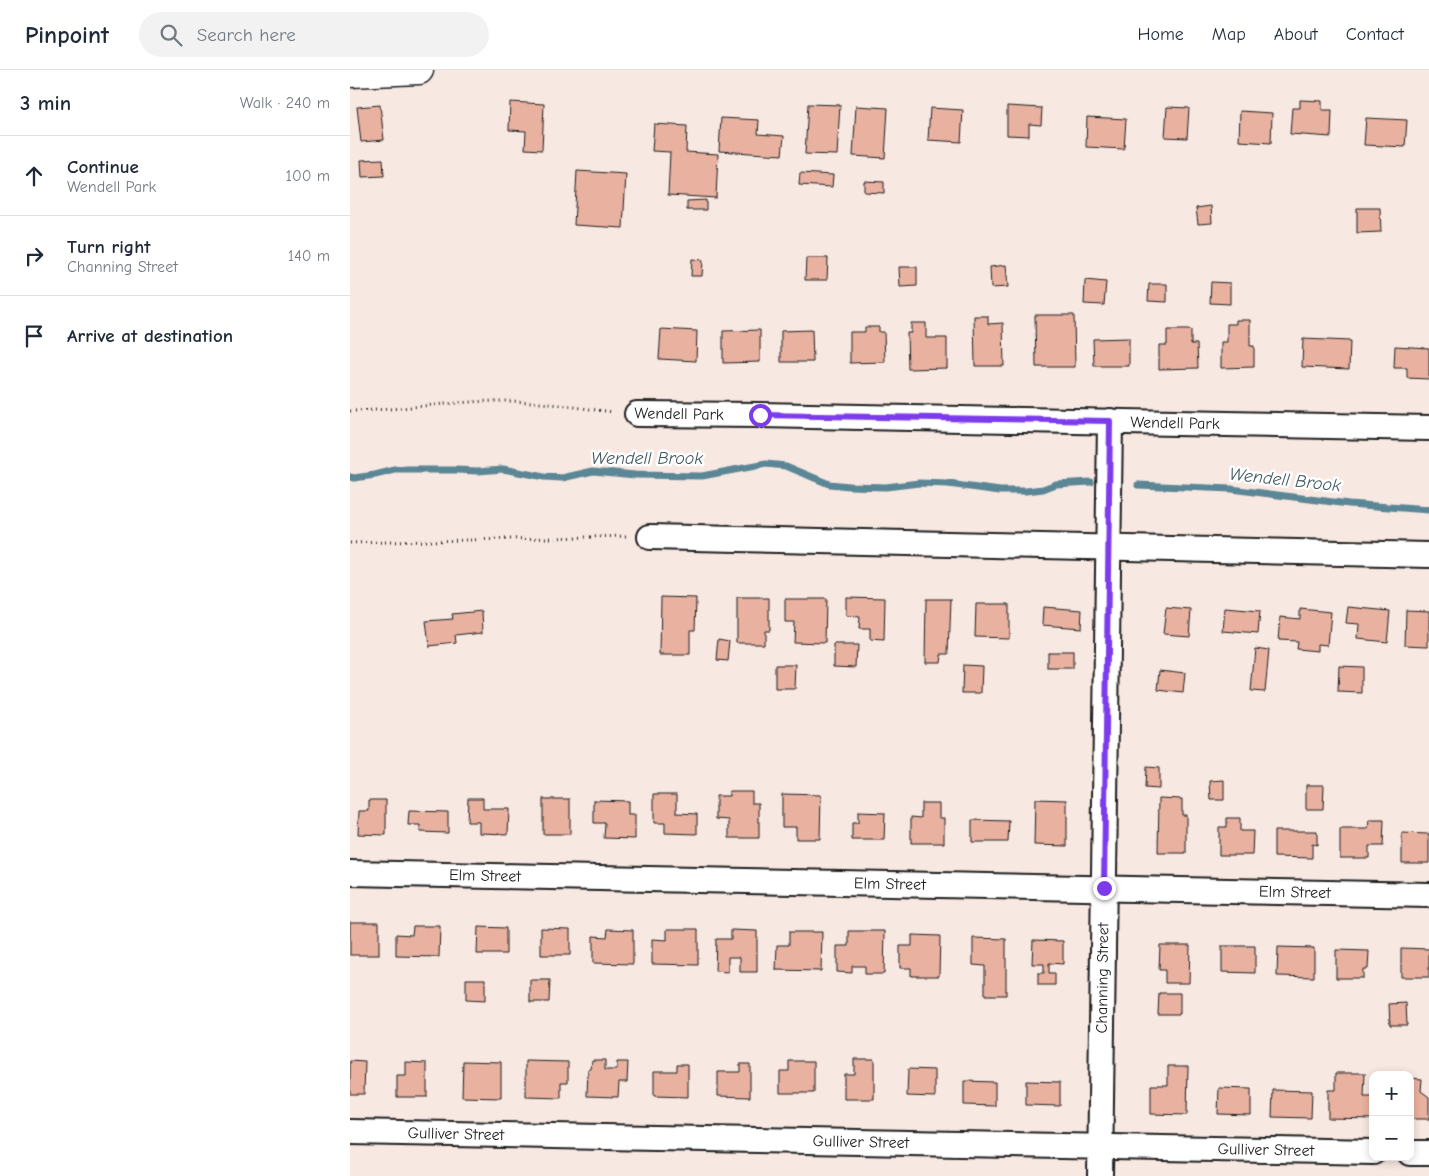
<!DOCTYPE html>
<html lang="en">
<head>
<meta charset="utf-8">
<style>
	:root { --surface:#fff; --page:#f2f2f3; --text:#1f2937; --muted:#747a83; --line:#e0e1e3 }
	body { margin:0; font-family:"Comic Neue",sans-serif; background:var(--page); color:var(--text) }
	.controls { position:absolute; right:15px; bottom:15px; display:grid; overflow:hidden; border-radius:10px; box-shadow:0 2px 8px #0003 }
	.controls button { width:45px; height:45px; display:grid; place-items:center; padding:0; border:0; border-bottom:1px solid var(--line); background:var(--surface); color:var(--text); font:25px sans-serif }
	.stop { position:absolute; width:15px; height:15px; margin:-11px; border:4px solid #7c3aed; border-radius:50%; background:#fff }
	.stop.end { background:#7c3aed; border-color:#fff; box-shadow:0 1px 5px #0008 }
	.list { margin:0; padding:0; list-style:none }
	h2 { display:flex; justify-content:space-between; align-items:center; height:65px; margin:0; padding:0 20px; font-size:21px }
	h2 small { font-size:16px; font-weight:400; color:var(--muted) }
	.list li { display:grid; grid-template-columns:32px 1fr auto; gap:15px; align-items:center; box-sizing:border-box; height:80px; padding:0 20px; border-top:1px solid var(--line) }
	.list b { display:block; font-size:19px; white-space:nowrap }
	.list p { margin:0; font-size:16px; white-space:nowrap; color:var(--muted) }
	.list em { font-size:16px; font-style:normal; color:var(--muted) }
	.icon { flex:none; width:28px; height:28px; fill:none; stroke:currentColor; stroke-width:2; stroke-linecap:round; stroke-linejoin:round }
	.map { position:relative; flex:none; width:1079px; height:1106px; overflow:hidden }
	header { display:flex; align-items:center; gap:30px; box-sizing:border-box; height:70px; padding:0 25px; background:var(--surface); border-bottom:1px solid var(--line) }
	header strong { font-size:24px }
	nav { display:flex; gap:28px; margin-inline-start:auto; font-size:18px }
	.search { width:350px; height:45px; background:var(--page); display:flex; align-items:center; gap:12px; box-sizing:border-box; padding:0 18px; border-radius:28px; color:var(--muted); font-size:19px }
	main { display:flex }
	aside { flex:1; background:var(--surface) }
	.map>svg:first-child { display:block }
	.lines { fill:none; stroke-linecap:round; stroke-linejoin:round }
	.stream { stroke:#5a8695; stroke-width:7 }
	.building { fill:#e9b1a0; stroke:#1c1c1c }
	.street-casing { stroke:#1c1c1c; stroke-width:28 }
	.secondary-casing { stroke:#1c1c1c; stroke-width:31 }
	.path { stroke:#1c1c1c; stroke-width:3; stroke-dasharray:1 4; stroke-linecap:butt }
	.street { stroke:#fff; stroke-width:24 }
	.secondary { stroke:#fff; stroke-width:28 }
	.route { stroke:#7c3aed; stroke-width:6 }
	.labels { text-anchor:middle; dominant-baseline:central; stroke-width:5; stroke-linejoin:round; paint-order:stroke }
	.street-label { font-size:16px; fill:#1c1c1c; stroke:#fff }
	.water-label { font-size:18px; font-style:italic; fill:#405a62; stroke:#fff }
</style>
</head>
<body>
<header>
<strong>Pinpoint</strong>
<div class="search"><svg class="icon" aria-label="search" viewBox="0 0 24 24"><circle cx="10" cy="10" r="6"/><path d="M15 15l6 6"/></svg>Search here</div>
<nav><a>Home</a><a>Map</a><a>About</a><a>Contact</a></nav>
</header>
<main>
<aside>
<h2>3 min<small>Walk · 240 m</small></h2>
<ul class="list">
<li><svg class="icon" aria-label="ahead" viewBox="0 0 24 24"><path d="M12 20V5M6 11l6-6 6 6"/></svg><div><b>Continue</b><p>Wendell Park</p></div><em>100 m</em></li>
<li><svg class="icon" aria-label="right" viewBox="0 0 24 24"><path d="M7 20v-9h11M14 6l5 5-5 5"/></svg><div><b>Turn right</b><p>Channing Street</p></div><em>140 m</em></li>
<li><svg class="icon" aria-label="arrive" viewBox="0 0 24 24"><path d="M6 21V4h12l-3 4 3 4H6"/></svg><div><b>Arrive at destination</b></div></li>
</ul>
</aside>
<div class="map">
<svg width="1079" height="1106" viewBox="0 0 1079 1106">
	<rect width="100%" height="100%" fill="#f8e8e2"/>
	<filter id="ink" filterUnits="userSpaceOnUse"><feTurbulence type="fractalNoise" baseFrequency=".02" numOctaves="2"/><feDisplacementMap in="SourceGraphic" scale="10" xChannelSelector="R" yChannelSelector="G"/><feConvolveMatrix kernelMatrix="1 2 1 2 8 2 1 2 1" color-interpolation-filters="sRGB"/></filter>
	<g filter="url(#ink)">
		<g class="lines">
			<g class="stream">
				<polyline points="0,407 4,408 25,405 45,400 106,400 128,401 153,399 194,407 212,408 243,401 285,405 352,406 416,394 436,396 479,414 499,416 536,417 569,413 598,414 650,421 676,421 693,419 706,414 741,412"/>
				<polyline points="788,415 881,419 999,434 1079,440"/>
			</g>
		</g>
		<g class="building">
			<polygon points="950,30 972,31 972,40 982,40 981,67 940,64 942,38 950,38"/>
			<polygon points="160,32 194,34 192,80 175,79 176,61 159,60"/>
			<polygon points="458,34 490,35 487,85 455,84"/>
			<polygon points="30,35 34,70 11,72 7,37"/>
			<polygon points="506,36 538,38 535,88 503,86"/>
			<polygon points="657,36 692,38 691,55 679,54 679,66 657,65"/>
			<polygon points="817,37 839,38 837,68 815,67"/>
			<polygon points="580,38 613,40 611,72 578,70"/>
			<polygon points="890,41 922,43 921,73 889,71"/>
			<polygon points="737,47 776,49 774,79 736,77"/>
			<polygon points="371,48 409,50 408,64 434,66 432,85 369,81"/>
			<polygon points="1016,48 1057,50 1055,77 1014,75"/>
			<polygon points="304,54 337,56 336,82 368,84 366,128 318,125 320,82 302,81"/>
			<polygon points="33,89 34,106 12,107 11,90"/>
			<polygon points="227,101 276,104 273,158 224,155"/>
			<polygon points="450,103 483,105 482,117 449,115"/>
			<polygon points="514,111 534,112 534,123 514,122"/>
			<polygon points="356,130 356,140 337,140 337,131"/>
			<polygon points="861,136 862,153 848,154 846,138"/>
			<polygon points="1007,138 1030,138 1031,162 1007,163"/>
			<polygon points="456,188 478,188 477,210 455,210"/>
			<polygon points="342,189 353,190 352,206 341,206"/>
			<polygon points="656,195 658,217 641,218 640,197"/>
			<polygon points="549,197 567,197 567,216 550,217"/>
			<polygon points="735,210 756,212 754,235 734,234"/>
			<polygon points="861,212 880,213 880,234 860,233"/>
			<polygon points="799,214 817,214 817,232 798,231"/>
			<polygon points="685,245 724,245 725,297 686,297"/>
			<polygon points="624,246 638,246 638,254 653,253 654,296 625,296"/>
			<polygon points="886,250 900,250 900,276 904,276 904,297 871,298 871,272 877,272 877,254 886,254"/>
			<polygon points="561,253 576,253 576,268 597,268 597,298 558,299 557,263 561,263"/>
			<polygon points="515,257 529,257 529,262 534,262 535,292 500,293 500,262 515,262"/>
			<polygon points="311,259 347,261 346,291 309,289"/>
			<polygon points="410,260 410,292 373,293 373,261"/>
			<polygon points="462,260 463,292 431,292 431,261"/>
			<polygon points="817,260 841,260 841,274 847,274 848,298 809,299 809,275 817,275"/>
			<polygon points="779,268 779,296 744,296 743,269"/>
			<polygon points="953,269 1000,271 999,299 952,297"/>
			<polygon points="1045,276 1079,278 1079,309 1057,308 1057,298 1044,298"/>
			<polygon points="311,527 346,528 345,560 340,560 340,585 310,585"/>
			<polygon points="496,527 535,528 534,572 520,571 520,559 509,559 510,547 496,546"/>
			<polygon points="387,528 419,528 419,560 414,560 414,573 387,573"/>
			<polygon points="435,529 476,529 475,573 443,572 444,552 435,552"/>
			<polygon points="576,529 601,529 599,584 591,584 590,592 575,592"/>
			<polygon points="626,534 659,534 659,568 625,567"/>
			<polygon points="693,537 732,540 731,558 692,555"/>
			<polygon points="998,537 1040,541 1037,572 1008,569 1009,554 996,553"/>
			<polygon points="816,538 841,540 839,566 813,564"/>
			<polygon points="875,538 910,541 908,564 873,561"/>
			<polygon points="950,539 981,542 978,575 968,574 968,581 946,579 947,572 928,571 930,547 950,549"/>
			<polygon points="1056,540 1079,541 1079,576 1055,575"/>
			<polygon points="132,541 133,562 106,565 107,573 79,576 76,551 103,549 102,544"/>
			<polygon points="369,569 380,571 378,591 367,590"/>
			<polygon points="484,575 507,575 506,597 484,596"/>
			<polygon points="905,578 919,580 915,622 901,621"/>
			<rect x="698" y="582" width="25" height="17"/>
			<polygon points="425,595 446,595 445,619 425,619"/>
			<polygon points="613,595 632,596 631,623 612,623"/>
			<polygon points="989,596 1012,597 1012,623 988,622"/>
			<polygon points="810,600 835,603 833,623 808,620"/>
			<polygon points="796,697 809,698 809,719 795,718"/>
			<polygon points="874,710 874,730 861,730 860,711"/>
			<polygon points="956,715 974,715 973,739 956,739"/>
			<polygon points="379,721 402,721 402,733 409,733 409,768 379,768 379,750 366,749 366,726 379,726"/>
			<polygon points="304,724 327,724 327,743 347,744 347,764 315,763 315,753 304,753"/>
			<polygon points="432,724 471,725 470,769 446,769 446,757 432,757"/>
			<polygon points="118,728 133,728 133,739 159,739 158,764 129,763 129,752 117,752"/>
			<polygon points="809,728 832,729 832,745 836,745 836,783 808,783"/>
			<rect x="193" y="729" width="27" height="35"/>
			<polygon points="685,729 717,730 717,776 684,775"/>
			<polygon points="19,730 36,730 36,765 8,764 9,741 19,741"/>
			<polygon points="244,730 278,731 278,745 285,745 285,769 254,768 255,753 244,753"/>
			<polygon points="571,733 589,733 589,748 594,748 594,773 561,773 561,747 571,748"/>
			<polygon points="59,741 98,742 98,763 70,762 70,755 58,755"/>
			<polygon points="508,742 535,743 534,770 502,770 502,753 508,753"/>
			<polygon points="877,748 890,748 890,761 903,761 902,785 869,785 869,757 877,757"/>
			<polygon points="622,750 659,751 658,772 622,772"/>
			<polygon points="1019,750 1034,750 1033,776 1019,776 1019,788 990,788 990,759 1018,759"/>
			<polygon points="924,761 967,761 967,775 962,774 962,788 924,787"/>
			<polygon points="1052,763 1079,764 1079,793 1052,793"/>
			<rect x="0" y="852" width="29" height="33"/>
			<polygon points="63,856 90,856 89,887 46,886 46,864 62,865"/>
			<polygon points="128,857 156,858 156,884 127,884"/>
			<polygon points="191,858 220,859 220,885 191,885"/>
			<polygon points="258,859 283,860 283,894 243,893 243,866 257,867"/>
			<polygon points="317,859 348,859 348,895 302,894 302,869 317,870"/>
			<polygon points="381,860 407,861 407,902 390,902 390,887 378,887 378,902 365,901 366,869 381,869"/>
			<polygon points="499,861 535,861 534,904 515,904 515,896 502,896 502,903 487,902 487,876 499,876"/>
			<polygon points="439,862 472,862 471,901 426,900 427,875 439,875"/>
			<polygon points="562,865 590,866 589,906 561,906 561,898 550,898 550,876 562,876"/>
			<polygon points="623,868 656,869 656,925 635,925 635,896 623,895"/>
			<polygon points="683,870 713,871 713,894 699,893 699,903 705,903 705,915 688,915 688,903 694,903 694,894 682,894"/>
			<polygon points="810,875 840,875 839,913 815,913 815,900 809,900"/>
			<polygon points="872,876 905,876 905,903 872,902"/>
			<polygon points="928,877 964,878 964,907 927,906"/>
			<polygon points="1051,878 1079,879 1079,907 1051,907"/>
			<polygon points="986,880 1019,881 1018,899 1013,899 1013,908 986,908"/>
			<polygon points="116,909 135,909 135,931 116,930"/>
			<polygon points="180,910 200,910 199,932 180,932"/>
			<polygon points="809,923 830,923 830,944 808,944"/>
			<polygon points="1056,933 1057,955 1040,955 1039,934"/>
			<polygon points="504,989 524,989 524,1029 494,1029 494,1004 504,1004"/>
			<polygon points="242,990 255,990 255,1000 267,1000 267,992 278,992 277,1012 269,1012 268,1027 237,1026 238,999 241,999"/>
			<polygon points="0,991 15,992 14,1024 0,1024"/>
			<polygon points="113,991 151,992 151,1028 112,1027"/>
			<polygon points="176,991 218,992 218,1012 211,1012 211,1028 176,1027"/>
			<polygon points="439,991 464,991 464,1023 430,1023 430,1001 439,1001"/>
			<polygon points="56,992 77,993 77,1027 47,1027 47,1006 56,1006"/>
			<polygon points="327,994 338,994 338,1027 304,1026 304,1001 327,1001"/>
			<polygon points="390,994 400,994 400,1027 368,1026 368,1002 390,1002"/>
			<polygon points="818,996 838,996 837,1045 801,1044 801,1015 818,1015"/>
			<polygon points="558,999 585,1000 585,1027 557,1026"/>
			<polygon points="986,1003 1015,1003 1014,1027 1023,1027 1023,1049 978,1048 978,1020 986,1020"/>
			<polygon points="1060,1008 1072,1009 1071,1021 1079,1027 1079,1049 1060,1049"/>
			<polygon points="614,1011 645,1012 645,1036 614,1035"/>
			<polygon points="676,1011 710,1012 710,1036 676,1035"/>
			<polygon points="869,1018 901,1019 901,1045 868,1044"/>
			<polygon points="923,1020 962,1021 961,1048 922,1047"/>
		</g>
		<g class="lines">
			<g class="street-casing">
				<g id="street">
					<path id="s1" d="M287 344 410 345 1079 358"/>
					<polyline points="300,467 1079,485"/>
					<path id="s2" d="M0 803 1079 825"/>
					<path id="s3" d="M0 1062 1023 1082"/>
					<polyline points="1060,1083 1079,1083"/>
					<path id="s4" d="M750 1106 760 351"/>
				</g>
			</g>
			<g class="secondary-casing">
				<polyline id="secondary" points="0,3 69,0"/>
			</g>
			<g class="path">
				<path d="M0 341C51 340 102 331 153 331 191 331 227 338 264 342"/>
				<polyline points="0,473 277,466"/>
			</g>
			<use href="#street" class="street"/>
			<use href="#secondary" class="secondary"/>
		</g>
	</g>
	<g class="lines" filter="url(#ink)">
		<polyline class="route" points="410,345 760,351 754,818"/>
	</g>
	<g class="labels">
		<g class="street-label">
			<text transform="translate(329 344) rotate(1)">Wendell Park</text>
			<text stroke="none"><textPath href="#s1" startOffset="538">Wendell Park</textPath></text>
			<text stroke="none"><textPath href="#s2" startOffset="135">Elm Street</textPath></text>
			<text stroke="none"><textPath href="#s2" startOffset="540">Elm Street</textPath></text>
			<text stroke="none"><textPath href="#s2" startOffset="945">Elm Street</textPath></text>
			<text stroke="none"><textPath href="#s4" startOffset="198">Channing Street</textPath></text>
			<text stroke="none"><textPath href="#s3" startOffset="106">Gulliver Street</textPath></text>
			<text stroke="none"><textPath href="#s3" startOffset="511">Gulliver Street</textPath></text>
			<text stroke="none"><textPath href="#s3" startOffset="916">Gulliver Street</textPath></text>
		</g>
		<g class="water-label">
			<text x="297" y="388">Wendell Brook</text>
			<text transform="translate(935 410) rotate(6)">Wendell Brook</text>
		</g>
	</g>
</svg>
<div class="controls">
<button>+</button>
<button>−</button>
</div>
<div class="stop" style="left:410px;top:345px"></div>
<div class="stop end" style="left:754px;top:818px"></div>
</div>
</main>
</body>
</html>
